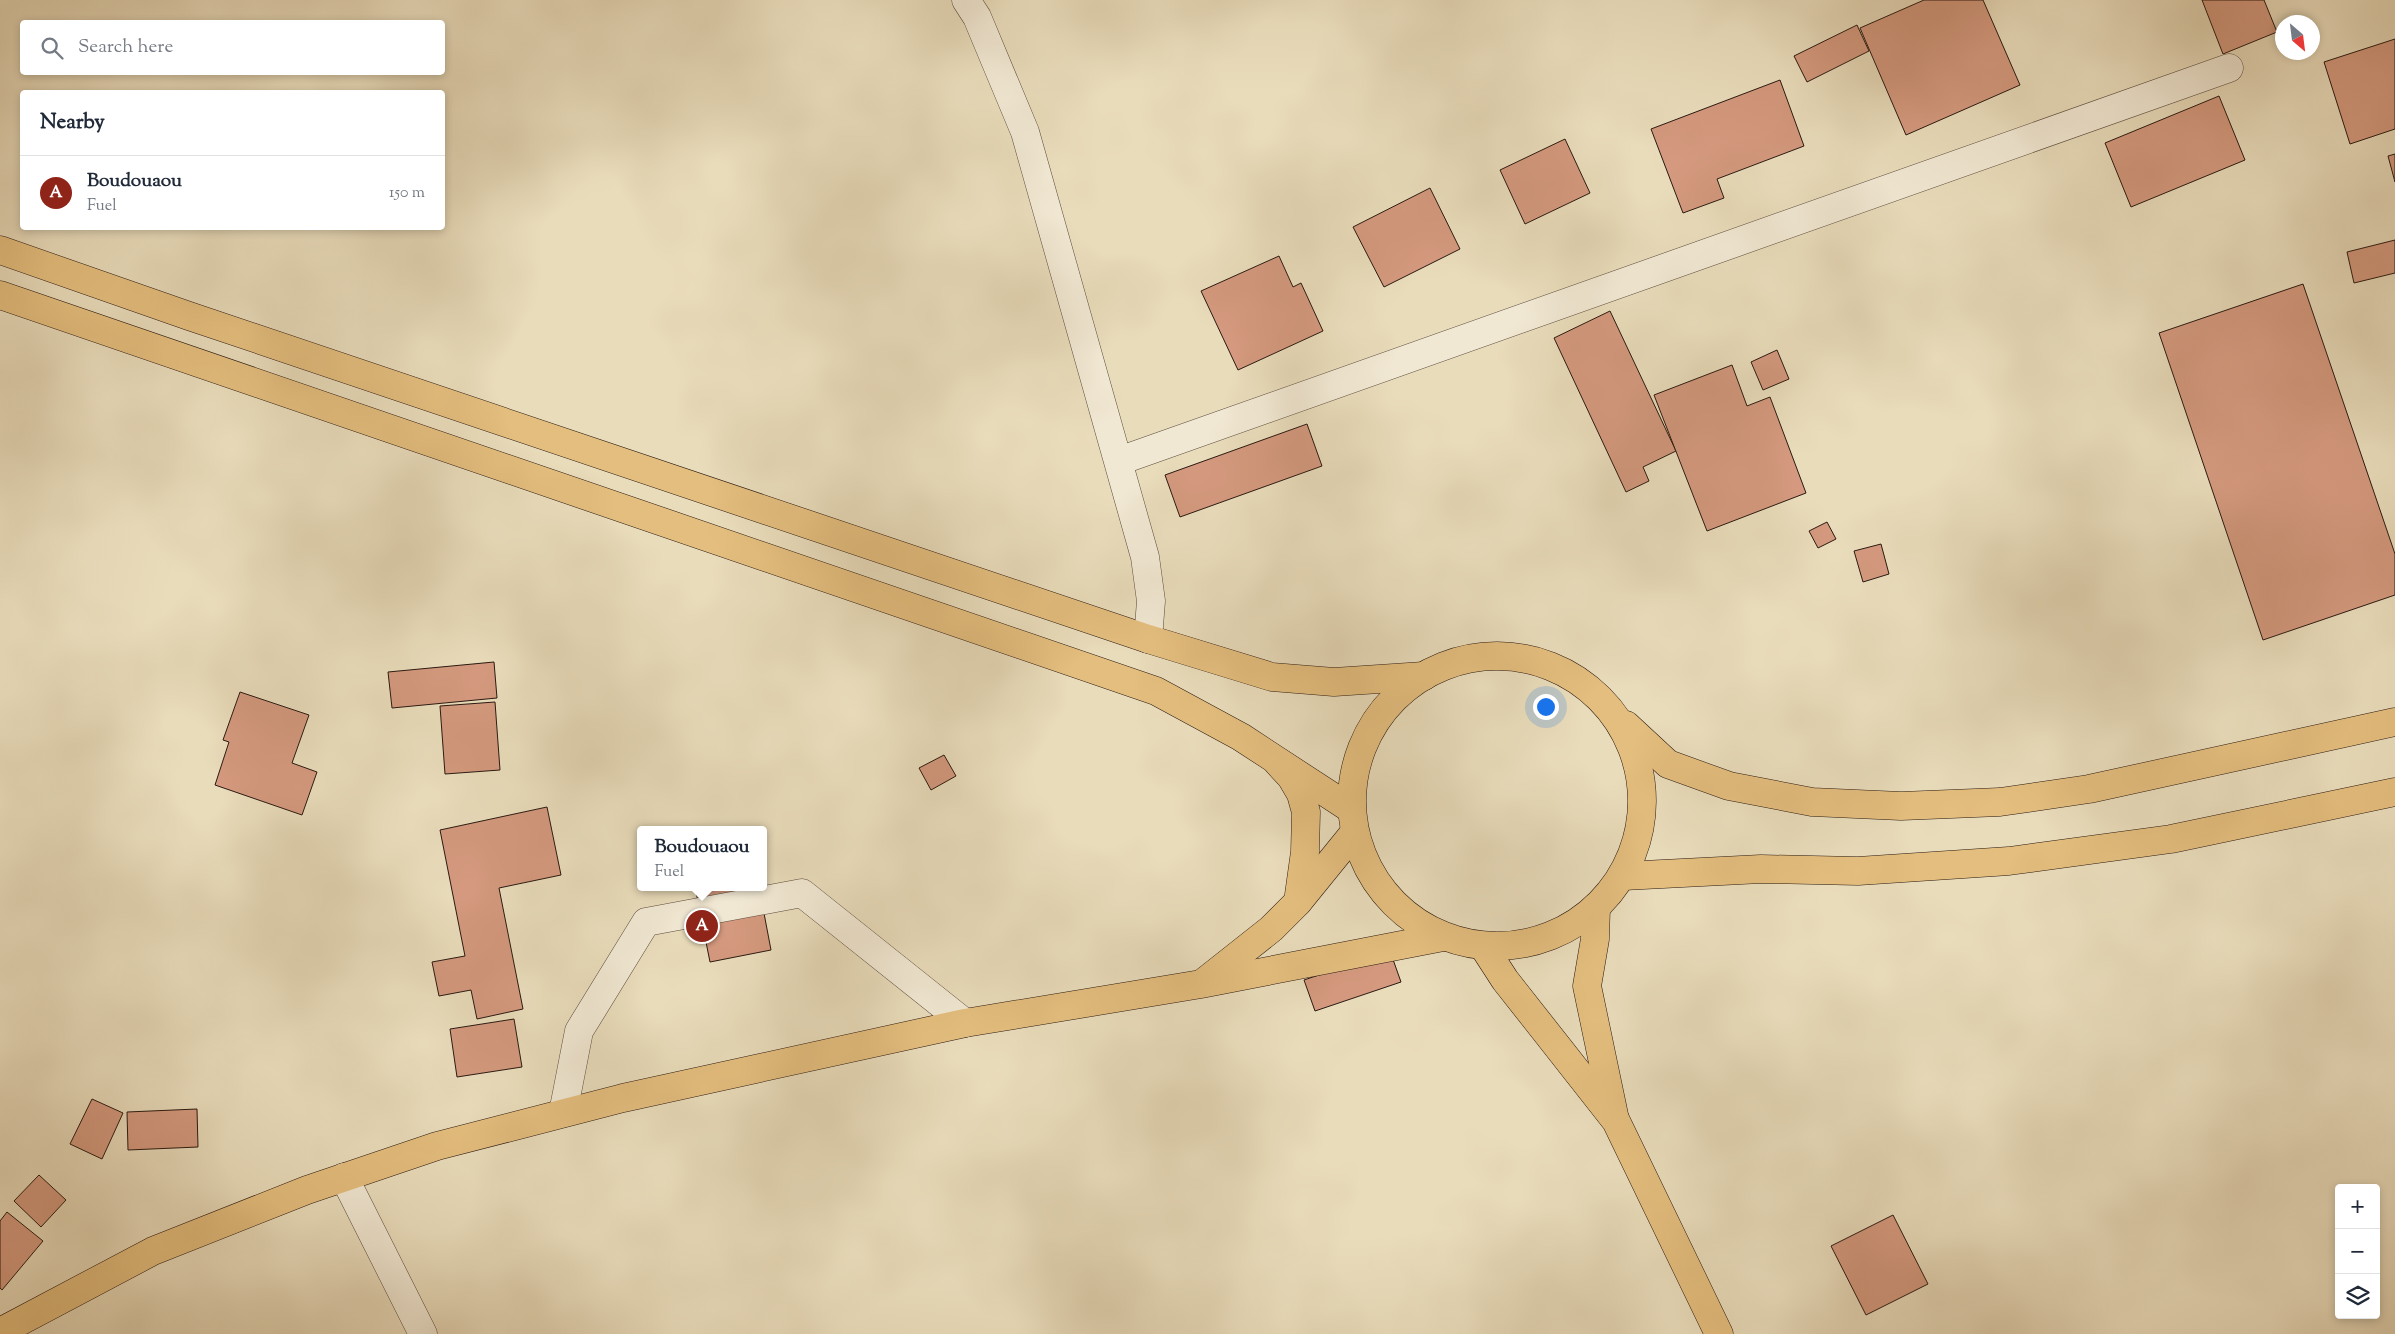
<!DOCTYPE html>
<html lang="en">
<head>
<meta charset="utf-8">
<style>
	:root { --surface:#fff; --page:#f6f6f7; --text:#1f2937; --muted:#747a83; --line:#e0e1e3; --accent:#8f2418 }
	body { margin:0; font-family:"Sorts Mill Goudy",serif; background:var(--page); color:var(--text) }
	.controls { position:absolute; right:15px; bottom:15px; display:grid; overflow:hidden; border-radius:5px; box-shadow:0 2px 8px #0003 }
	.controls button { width:45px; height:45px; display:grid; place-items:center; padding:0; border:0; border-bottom:1px solid var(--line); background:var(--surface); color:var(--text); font:25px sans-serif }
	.compass { position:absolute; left:2275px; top:15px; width:45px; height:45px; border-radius:50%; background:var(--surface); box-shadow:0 2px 8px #0003; rotate:152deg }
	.you { position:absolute; left:1545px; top:706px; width:18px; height:18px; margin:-12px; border:4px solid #fff; border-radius:50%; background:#1a73e8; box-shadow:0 0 0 8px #1a73e833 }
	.badge { display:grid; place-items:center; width:32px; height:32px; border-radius:50%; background:var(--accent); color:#fff; font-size:16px; font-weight:700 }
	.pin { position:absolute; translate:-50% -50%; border:2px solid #fff; box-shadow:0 1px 5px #0006 }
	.popup { position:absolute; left:637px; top:826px; width:130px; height:65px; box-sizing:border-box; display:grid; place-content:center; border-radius:5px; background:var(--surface); filter:drop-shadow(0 1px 4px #0005); font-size:16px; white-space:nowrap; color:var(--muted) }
	.popup b { font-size:19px; color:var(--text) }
	.popup::after { content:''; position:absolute; left:50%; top:100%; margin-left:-10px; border:10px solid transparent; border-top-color:var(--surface) }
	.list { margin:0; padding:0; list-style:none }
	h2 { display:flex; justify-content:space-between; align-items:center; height:65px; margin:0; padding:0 20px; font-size:21px }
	h2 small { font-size:16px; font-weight:400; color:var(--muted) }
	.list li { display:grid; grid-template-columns:32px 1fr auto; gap:15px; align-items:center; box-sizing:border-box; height:75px; padding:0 20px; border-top:1px solid var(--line) }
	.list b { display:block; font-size:19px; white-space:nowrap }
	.list p { margin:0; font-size:16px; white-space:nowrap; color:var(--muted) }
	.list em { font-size:16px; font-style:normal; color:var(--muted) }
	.icon { flex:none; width:28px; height:28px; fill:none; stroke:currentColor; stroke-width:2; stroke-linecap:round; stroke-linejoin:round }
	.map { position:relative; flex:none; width:2395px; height:1334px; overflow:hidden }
	.search { position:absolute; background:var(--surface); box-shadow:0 2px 8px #0003; left:20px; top:20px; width:425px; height:55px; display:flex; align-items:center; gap:12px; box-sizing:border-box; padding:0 18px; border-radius:5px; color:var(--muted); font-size:19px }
	.panel { position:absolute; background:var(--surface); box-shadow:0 2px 8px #0003; left:20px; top:90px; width:425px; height:140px; border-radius:5px }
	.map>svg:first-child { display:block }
	.building { fill:#d4997e; stroke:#291911 }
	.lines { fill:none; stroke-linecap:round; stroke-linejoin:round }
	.minor-casing { stroke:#594a3c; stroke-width:29 }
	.major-casing { stroke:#291911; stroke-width:29 }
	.highway-casing { stroke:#291911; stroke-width:29 }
	.minor { stroke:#f1e8d3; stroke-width:28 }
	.major { stroke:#e4be7e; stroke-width:28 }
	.highway { stroke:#e4be7e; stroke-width:28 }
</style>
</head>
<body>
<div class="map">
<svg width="2395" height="1334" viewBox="0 0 2395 1334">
	<rect width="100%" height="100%" fill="#e9dcbb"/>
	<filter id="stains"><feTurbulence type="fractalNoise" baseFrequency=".004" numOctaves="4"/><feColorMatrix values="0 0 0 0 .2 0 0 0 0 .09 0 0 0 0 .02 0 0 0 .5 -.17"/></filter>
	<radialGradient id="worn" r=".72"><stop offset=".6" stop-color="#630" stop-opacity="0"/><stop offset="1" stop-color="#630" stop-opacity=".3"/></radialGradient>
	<g class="building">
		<polygon points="1924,0 1983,0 2020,85 1906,135 1860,28"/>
		<polygon points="2202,0 2264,0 2277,32 2223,54"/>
		<polygon points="1857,25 1869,51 1807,82 1794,56"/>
		<polygon points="2395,39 2395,129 2350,144 2324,62"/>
		<polygon points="1780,80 1804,146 1717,179 1724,198 1683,213 1651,129"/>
		<polygon points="2219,96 2245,160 2131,207 2105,143"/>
		<polygon points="1565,139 1590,193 1525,224 1500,170"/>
		<polygon points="2395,154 2395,182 2388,156"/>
		<polygon points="1430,188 1460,249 1384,287 1353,227"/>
		<polygon points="2395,240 2395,273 2354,283 2347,252"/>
		<polygon points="1279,256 1293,287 1301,283 1323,331 1238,370 1201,291"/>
		<polygon points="2303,284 2395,554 2395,595 2263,640 2159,333"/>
		<polygon points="1610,311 1676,451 1643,467 1649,481 1626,492 1554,338"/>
		<polygon points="1777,350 1789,379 1763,390 1751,362"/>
		<polygon points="1732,365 1747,406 1770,397 1806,493 1707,531 1654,395"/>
		<polygon points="1307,424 1322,466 1180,517 1165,475"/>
		<polygon points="1827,522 1836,539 1818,548 1809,531"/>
		<polygon points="1881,544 1889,574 1863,582 1854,551"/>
		<polygon points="494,662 497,698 392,708 388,672"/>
		<polygon points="240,692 309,715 292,763 317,772 302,815 215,785 229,742 223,740"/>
		<polygon points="495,702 500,770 445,774 440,706"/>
		<polygon points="944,755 956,776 931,790 919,768"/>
		<polygon points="547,807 561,875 499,888 523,1009 477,1019 471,990 439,996 432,962 465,956 440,830"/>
		<polygon points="695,887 759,887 771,950 710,962"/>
		<polygon points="1390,951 1401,982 1315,1011 1304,980"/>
		<polygon points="514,1019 522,1067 457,1077 450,1029"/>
		<polygon points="92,1099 123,1113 102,1159 70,1144"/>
		<polygon points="197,1109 198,1147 128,1150 127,1112"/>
		<polygon points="39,1175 66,1200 41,1227 14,1201"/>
		<polygon points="7,1212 43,1241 2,1290 0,1288 0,1221"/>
		<polygon points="1893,1215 1928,1284 1866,1315 1831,1246"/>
	</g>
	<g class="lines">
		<g class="minor-casing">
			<g id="minor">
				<polyline points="966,0 977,17 1025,132 1145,557 1151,601 1148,639"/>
				<polyline points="1119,461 2229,68"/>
				<polyline points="563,1113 579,1031 646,922 802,893 965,1023"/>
				<polyline points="344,1177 423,1334"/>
			</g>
		</g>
		<g class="major-casing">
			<g id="major">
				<polyline points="1596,907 1595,939 1587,986 1614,1115"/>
				<polyline points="1483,946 1505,980 1616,1121 1719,1334"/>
				<polyline points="1204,982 1271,929 1298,902 1305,852 1306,812 1301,794 1291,777 1278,763"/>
				<polyline points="0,1332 153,1251 307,1190 437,1146 623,1098 965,1023 1201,984 1443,937"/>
			</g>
		</g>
		<g class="highway-casing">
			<g id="highway">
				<polyline points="0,250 189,316 1148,639 1272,677 1334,682 1424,676"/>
				<polyline points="0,295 1156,691 1241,737 1351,809"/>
				<circle cx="1497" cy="801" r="145"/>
				<polyline points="1626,725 1668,764 1729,786 1812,802 1901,806 2000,802 2089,789 2395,722"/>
				<polyline points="1623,876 1761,869 1858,871 2009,861 2171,839 2395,792"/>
				<polyline points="1298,902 1354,833"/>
			</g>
		</g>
		<use href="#minor" class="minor"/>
		<use href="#major" class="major"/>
		<use href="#highway" class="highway"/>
	</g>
	<rect width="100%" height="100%" filter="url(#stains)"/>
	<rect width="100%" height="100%" fill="url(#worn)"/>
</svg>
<div class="controls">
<button>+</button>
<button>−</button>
<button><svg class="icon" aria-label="layers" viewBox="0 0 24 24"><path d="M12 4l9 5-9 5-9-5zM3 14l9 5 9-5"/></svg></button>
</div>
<svg class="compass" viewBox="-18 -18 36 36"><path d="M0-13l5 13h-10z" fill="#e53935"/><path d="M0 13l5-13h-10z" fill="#747a83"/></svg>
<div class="you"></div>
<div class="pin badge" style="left:702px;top:926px">A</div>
<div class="popup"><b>Boudouaou</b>Fuel</div>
<div class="search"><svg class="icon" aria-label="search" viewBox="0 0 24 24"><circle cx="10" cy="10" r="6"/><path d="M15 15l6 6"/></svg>Search here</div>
<section class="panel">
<h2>Nearby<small></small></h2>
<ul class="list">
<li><span class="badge">A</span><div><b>Boudouaou</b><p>Fuel</p></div><em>150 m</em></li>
</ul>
</section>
</div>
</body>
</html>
